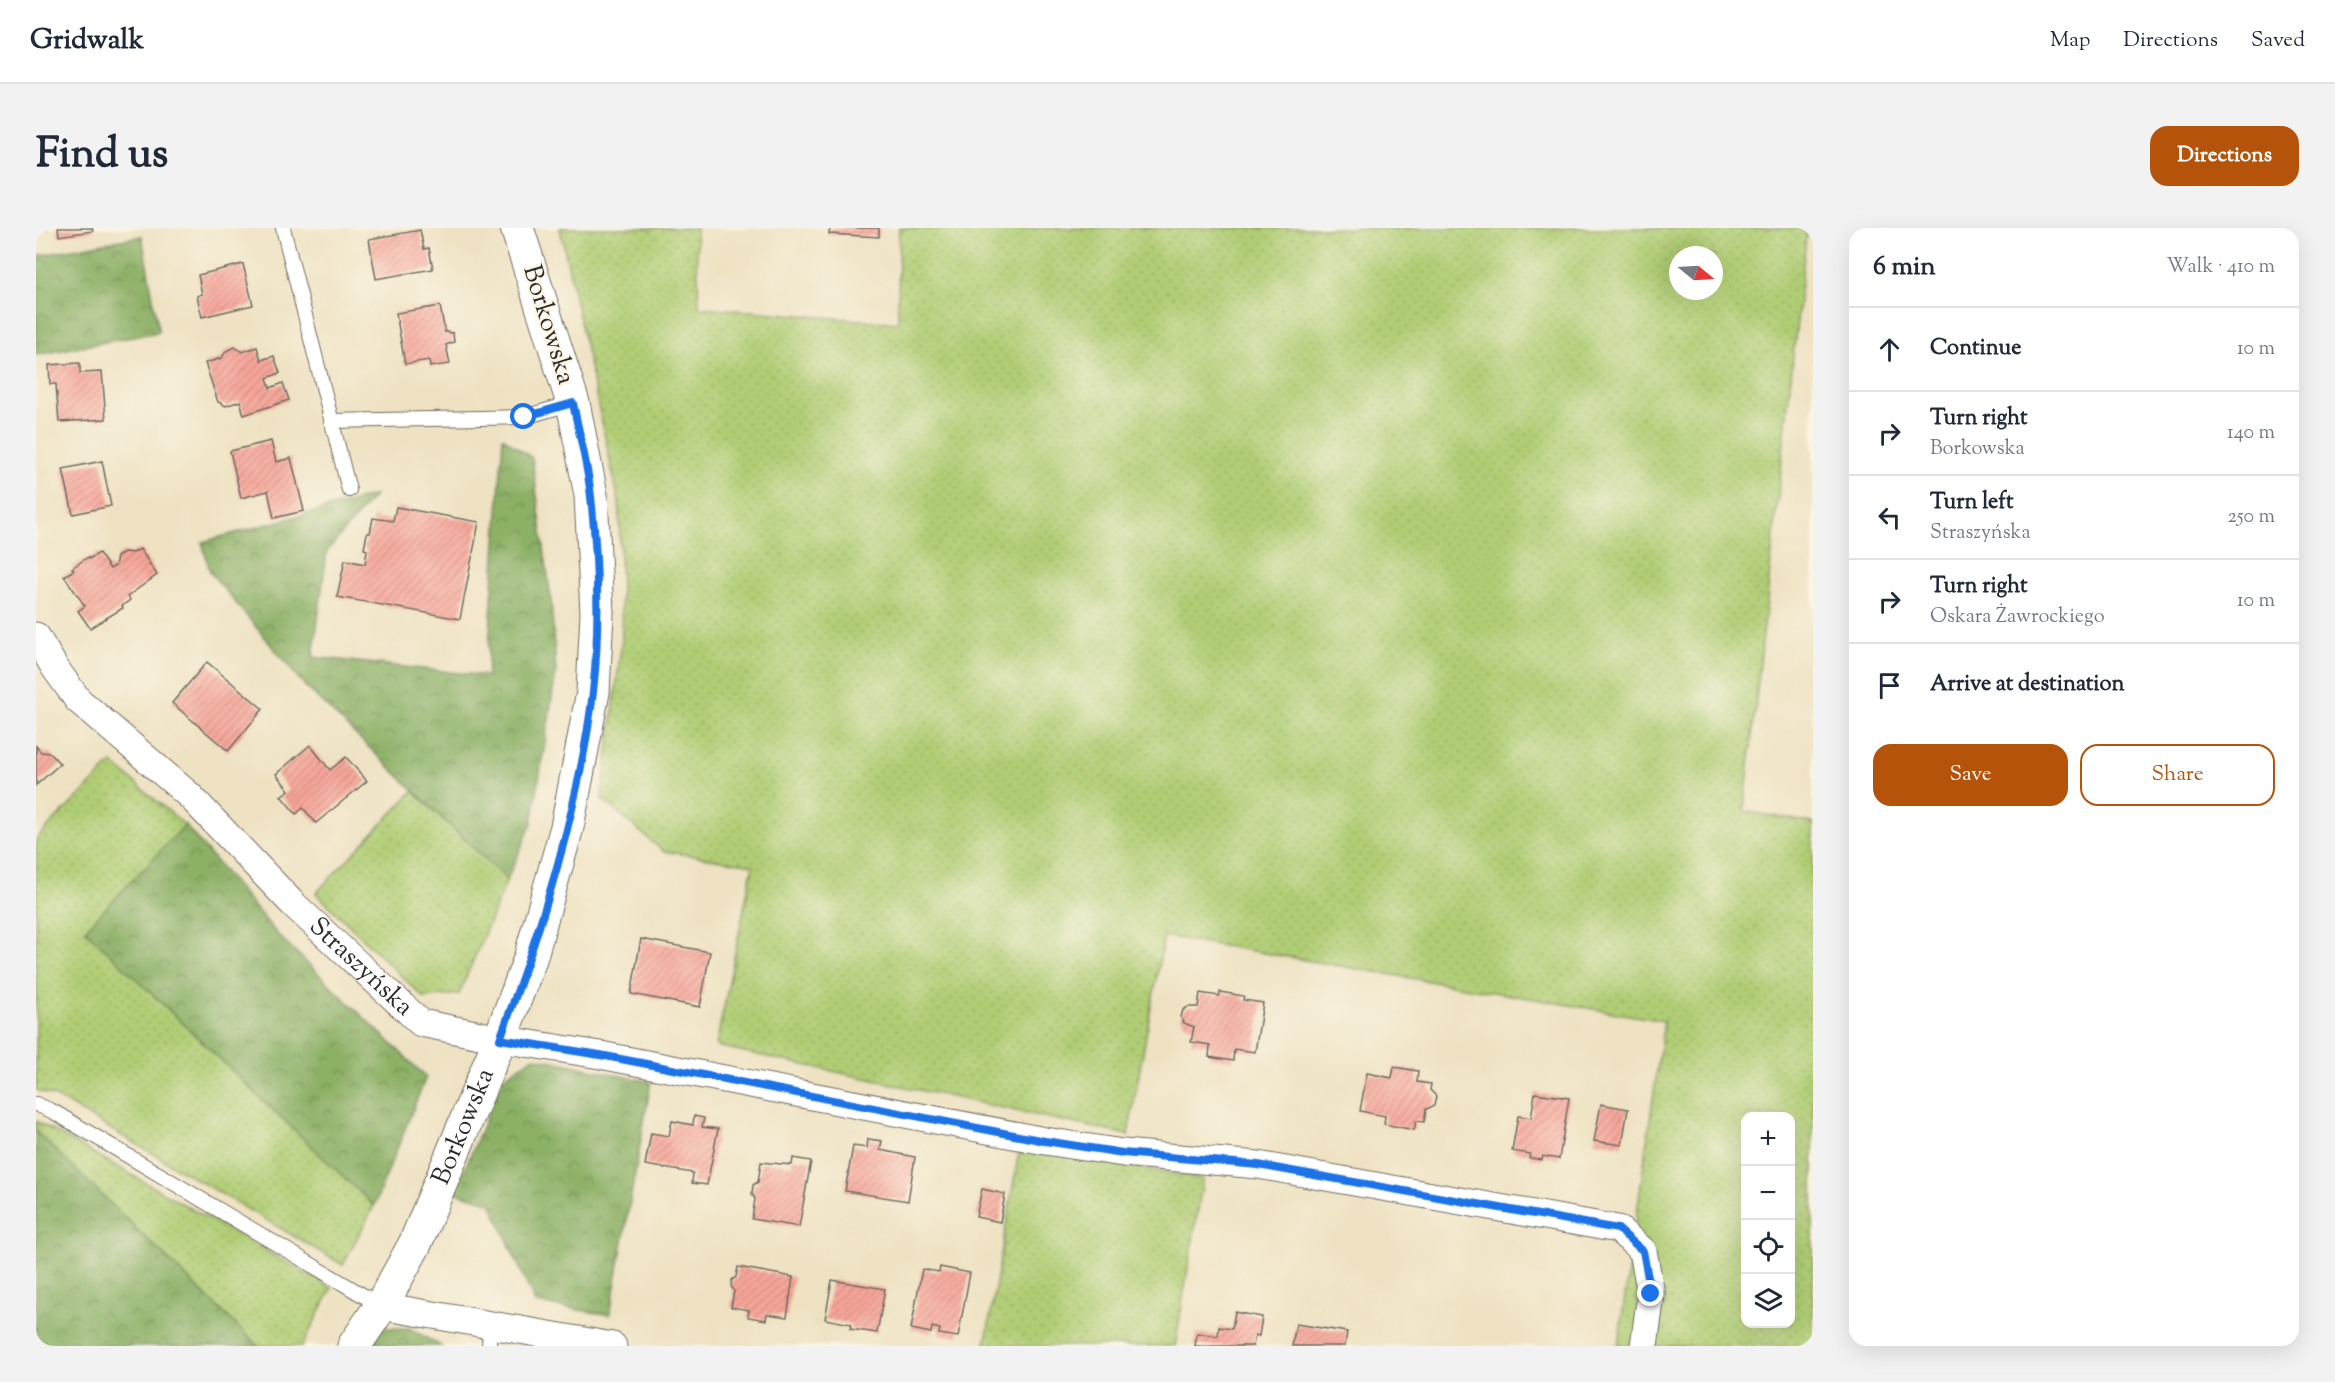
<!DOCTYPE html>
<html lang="en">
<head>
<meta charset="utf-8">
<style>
	:root { --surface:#fff; --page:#f2f2f3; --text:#1f2937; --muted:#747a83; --line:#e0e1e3; --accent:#b45309 }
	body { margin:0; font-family:"Sorts Mill Goudy",serif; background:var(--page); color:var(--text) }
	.controls { position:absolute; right:18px; bottom:18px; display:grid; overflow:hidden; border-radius:12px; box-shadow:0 6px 24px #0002 }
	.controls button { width:54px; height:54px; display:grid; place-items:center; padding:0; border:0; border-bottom:2px solid var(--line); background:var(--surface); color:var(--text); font:30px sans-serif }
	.compass { position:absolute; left:1633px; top:18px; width:54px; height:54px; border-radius:50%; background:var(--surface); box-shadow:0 6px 24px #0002; rotate:108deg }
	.stop { position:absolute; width:18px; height:18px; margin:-14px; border:4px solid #1a73e8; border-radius:50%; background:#fff }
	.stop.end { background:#1a73e8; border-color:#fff; box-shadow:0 2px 6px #0008 }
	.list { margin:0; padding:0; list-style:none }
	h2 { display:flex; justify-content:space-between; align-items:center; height:78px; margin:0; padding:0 24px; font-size:26px }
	h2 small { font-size:20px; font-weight:400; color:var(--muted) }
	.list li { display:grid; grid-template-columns:39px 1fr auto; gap:18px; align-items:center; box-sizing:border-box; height:84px; padding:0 24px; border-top:2px solid var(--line) }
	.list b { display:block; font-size:22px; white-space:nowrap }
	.list p { margin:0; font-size:20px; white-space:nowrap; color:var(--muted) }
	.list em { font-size:20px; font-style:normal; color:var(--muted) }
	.actions { display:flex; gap:12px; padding:18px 24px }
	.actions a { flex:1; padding:14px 0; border:2px solid var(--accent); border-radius:18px; text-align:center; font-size:21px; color:var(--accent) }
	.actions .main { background:var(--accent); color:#fff }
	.icon { flex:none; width:33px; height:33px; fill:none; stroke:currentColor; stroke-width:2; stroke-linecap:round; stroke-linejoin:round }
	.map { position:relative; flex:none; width:1777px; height:1118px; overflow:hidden; border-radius:18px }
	header { display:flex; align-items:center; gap:36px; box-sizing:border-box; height:84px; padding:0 30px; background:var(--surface); border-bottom:2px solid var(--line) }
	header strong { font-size:28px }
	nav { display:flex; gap:33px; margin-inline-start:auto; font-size:21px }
	.intro { display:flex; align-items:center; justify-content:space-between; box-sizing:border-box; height:144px; padding:0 36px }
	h1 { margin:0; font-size:42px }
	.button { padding:15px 27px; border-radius:18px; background:var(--accent); color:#fff; font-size:21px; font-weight:700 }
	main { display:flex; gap:36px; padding:0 36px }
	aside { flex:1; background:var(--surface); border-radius:18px; box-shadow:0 6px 24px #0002 }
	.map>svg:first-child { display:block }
	.grass { fill:url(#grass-dots); stroke:#6e7c50; stroke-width:1.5; fill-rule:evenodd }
	.forest { fill:url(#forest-crowns); stroke:#5c6e48; stroke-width:1.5 }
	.building { fill:url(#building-hatch) }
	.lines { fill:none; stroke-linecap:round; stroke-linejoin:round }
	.service-casing { stroke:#6f6b60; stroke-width:16 }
	.minor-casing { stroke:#6f6b60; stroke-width:29 }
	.tertiary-casing { stroke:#6f6b60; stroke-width:35 }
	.service { stroke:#fff; stroke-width:14 }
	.minor { stroke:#fff; stroke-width:27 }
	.tertiary { stroke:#fff; stroke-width:33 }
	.route { stroke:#1a73e8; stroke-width:8 }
	.labels { text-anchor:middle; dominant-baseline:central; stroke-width:4.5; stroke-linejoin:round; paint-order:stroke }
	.street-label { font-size:26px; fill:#2b2b2b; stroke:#fcf5e5 }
</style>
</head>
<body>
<header>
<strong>Gridwalk</strong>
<nav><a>Map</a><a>Directions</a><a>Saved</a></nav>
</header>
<div class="intro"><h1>Find us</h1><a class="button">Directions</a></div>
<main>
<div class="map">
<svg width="1777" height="1118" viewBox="0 0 1777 1118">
	<defs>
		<pattern id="grass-dots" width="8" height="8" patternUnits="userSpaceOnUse" patternTransform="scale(1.5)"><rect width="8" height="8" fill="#b0cd74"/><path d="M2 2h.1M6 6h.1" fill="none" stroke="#98b065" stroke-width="1.8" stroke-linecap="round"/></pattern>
		<pattern id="forest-crowns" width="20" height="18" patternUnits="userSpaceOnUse" patternTransform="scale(1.5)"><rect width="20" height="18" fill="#8cb066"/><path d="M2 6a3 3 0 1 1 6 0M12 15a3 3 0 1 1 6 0" fill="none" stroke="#738f54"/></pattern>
		<pattern id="building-hatch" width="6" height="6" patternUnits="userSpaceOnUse" patternTransform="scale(1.5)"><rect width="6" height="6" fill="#f8a69a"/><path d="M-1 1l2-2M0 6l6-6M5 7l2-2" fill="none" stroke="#c9877e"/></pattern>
	</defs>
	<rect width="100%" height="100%" fill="#fcf5e5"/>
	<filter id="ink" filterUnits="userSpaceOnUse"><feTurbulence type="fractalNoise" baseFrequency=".0167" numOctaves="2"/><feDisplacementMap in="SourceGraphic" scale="12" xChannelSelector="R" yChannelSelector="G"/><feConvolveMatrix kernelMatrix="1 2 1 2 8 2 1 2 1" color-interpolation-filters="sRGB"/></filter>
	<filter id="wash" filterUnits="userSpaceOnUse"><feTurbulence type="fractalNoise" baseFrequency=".008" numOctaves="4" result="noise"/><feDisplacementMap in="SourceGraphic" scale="24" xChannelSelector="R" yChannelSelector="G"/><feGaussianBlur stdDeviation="1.35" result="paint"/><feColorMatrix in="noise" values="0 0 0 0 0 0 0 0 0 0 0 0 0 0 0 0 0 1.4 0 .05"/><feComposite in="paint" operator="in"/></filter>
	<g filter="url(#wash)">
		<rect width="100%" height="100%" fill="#eee2c2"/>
		<g class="grass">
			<path d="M524 0H660L663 79 862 95 863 0H1771L1708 583 1777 595V1118H1582L1628 793 1128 708 1092 907 680 818 717 637 627 623 566 571 586 412 583 274ZM1642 27H1678V63H1642ZM1710 888H1754V1096H1710Z"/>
			<polygon points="76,535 149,597 49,702 338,978 307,1037 20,869 0,862 0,611"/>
			<polygon points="377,563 471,652 423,766 388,770 280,665"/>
			<polygon points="0,893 296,1060 266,1118 222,1118 0,904"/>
			<polygon points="984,918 1167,951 1139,1118 949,1118"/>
		</g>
		<g class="forest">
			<polygon points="106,8 123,104 0,127 0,28"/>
			<polygon points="467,209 496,230 515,371 520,445 496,595 471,652 269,458 174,344 166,314 339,267 291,323 277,429 451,448"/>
			<polygon points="149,597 242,707 390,849 338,978 49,702"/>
			<polygon points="498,829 615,854 574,1087 499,1075 455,975 419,964 467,850"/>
			<polygon points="0,904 222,1118 0,1118"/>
			<polygon points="345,1100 373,1100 405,1118 332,1118"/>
		</g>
		<g id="blocks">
			<g class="building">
				<polygon points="22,0 56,0 57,3 23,8"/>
				<polygon points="794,0 843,0 843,9 793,6"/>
				<polygon points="384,2 388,21 393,20 397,41 340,51 333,11"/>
				<polygon points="207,36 217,77 166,89 161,68 166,66 162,47"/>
				<polygon points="404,78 409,104 417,105 418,114 410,117 414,136 394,139 393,132 369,136 360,85"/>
				<polygon points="199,119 206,124 221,119 225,132 238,128 244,145 231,150 234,160 247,155 253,172 208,187 204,173 190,178 182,174 169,135 186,130 190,123"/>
				<polygon points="44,135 44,145 66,144 70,191 23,194 20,156 14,156 13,137"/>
				<polygon points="235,213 240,234 255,230 268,283 238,290 232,263 205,270 194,223"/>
				<polygon points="66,233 75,278 37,286 27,241"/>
				<polygon points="360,279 443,294 424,391 301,369 309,332 329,336 331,322 328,321 331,305 334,305 337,290 357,293"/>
				<polygon points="104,321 121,347 92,368 94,372 86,378 87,380 54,400 42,383 49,378 28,348 38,342 36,340 52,329 53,331 63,325 74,341 79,338 81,329 88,324 97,325"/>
				<polygon points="171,434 227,481 192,523 136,475"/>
				<polygon points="274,517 294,542 310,529 331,553 280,595 267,580 260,586 245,568 253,562 240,546"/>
				<polygon points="0,518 5,524 14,525 24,536 0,557"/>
				<polygon points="605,711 674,724 664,779 595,766"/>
				<polygon points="1184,764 1208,768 1207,772 1227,775 1219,824 1198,821 1197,833 1173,829 1174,817 1155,814 1158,799 1148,795 1145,789 1147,782 1152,779 1162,779 1164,765 1183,768"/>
				<polygon points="1358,839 1382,843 1381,854 1395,856 1394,862 1400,868 1398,878 1390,881 1388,894 1380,893 1378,902 1348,896 1349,888 1324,883 1331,845 1356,850"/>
				<polygon points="1499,865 1533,870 1523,931 1507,928 1506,932 1493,930 1494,926 1476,923 1482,888 1495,890"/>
				<polygon points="1565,876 1592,881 1586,917 1558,913"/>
				<polygon points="658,888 668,890 666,899 682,901 671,957 656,955 657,945 609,937 615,905 633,908 636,893 657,897"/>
				<polygon points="832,911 846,913 844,922 879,929 872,973 809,963 817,918 831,920"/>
				<polygon points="757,930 775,933 763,999 716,991 719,971 716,966 717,957 722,954 725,934 756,937"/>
				<polygon points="946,961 969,966 964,994 940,989"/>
				<polygon points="702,1039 757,1049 751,1089 731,1086 730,1092 712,1089 713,1082 695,1079 698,1063 695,1058 696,1052 700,1049"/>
				<polygon points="904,1039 934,1045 922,1109 903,1106 904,1101 896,1099 895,1105 875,1101 886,1041 903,1044"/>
				<polygon points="796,1052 849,1061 841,1105 814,1101 815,1096 789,1091"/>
				<polygon points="1199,1084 1226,1089 1223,1108 1219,1107 1217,1118 1159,1118 1161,1105 1182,1108 1183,1099 1196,1101"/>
				<polygon points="1260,1096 1311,1104 1309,1118 1256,1118"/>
			</g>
		</g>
	</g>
	<g filter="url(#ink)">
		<use href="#blocks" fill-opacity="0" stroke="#6f6b60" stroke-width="1.5"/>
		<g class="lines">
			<g class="service-casing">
				<g id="service">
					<polyline points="247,0 313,262"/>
					<polyline points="295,193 488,189 537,175"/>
					<polyline points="0,876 18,884 345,1078"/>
					<polyline points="453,1118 454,1098"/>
				</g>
			</g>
			<g class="minor-casing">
				<g id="minor">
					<path id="s1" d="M0 408 19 440 42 472 154 568 257 676 385 795 464 811 564 827 1009 913 1087 925 1222 937 1582 1001 1607 1023 1615 1066 1608 1118"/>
					<polyline points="345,1078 577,1118"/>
				</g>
			</g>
			<g class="tertiary-casing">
				<g id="tertiary">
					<path id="s2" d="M318 1118 345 1078 379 1016 464 811 494 731 531 599 557 464 561 385 555 267 537 175 481 0"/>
				</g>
			</g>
			<use href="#service" class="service"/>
			<use href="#minor" class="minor"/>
			<use href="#tertiary" class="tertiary"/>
		</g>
	</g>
	<g class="lines" filter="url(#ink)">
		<path class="route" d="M488 189 537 175C543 206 552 238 555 269 562 333 564 400 557 464 543 582 505 701 464 811L564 827 1009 913 1087 925 1222 937 1582 1001 1607 1023 1615 1066"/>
	</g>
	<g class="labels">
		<g class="street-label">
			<text transform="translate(512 97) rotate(73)">Borkowska</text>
			<text stroke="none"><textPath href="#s1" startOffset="466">Straszyńska</textPath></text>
			<text stroke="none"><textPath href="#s2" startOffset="246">Borkowska</textPath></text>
		</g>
	</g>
</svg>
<div class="controls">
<button>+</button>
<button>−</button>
<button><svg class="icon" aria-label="locate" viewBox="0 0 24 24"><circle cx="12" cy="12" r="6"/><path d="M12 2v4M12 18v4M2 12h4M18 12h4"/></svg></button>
<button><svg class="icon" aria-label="layers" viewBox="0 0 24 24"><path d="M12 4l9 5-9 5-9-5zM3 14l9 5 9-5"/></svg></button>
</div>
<svg class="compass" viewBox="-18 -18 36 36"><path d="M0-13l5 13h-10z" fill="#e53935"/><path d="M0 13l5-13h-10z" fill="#747a83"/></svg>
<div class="stop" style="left:488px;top:189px"></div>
<div class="stop end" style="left:1615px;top:1066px"></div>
</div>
<aside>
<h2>6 min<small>Walk · 410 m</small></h2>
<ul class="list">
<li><svg class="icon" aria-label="ahead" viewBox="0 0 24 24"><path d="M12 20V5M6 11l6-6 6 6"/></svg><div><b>Continue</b></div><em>10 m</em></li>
<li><svg class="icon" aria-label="right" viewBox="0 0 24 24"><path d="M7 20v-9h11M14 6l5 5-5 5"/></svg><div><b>Turn right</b><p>Borkowska</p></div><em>140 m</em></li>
<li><svg class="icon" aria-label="left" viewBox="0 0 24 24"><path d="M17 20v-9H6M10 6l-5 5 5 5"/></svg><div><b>Turn left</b><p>Straszyńska</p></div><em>250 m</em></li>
<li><svg class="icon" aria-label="right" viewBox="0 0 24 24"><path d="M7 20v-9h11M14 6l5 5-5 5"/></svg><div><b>Turn right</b><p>Oskara Żawrockiego</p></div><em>10 m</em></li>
<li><svg class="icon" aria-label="arrive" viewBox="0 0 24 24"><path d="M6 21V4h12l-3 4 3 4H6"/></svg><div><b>Arrive at destination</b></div></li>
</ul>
<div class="actions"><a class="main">Save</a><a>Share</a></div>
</aside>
</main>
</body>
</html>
